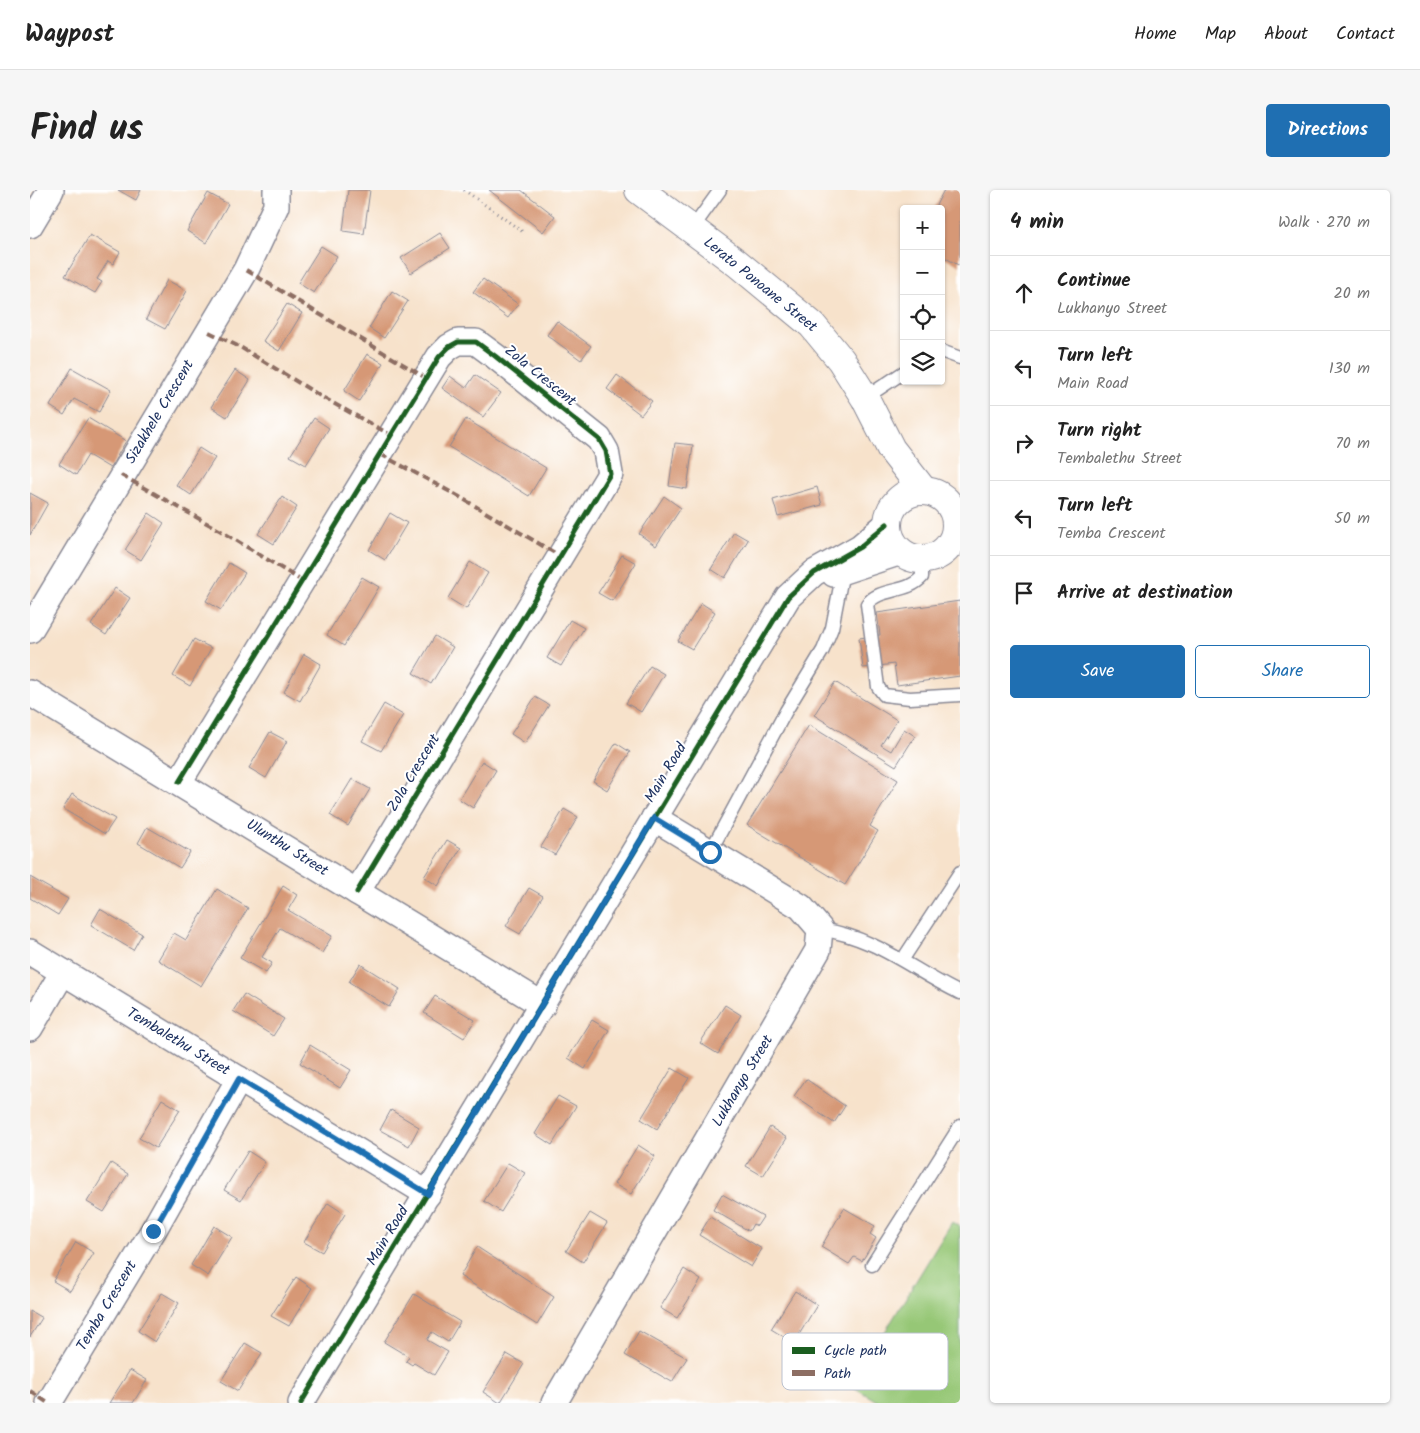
<!DOCTYPE html>
<html lang="en">
<head>
<meta charset="utf-8">
<style>
	:root { --surface:#fff; --page:#f6f6f6; --text:#222; --muted:#767676; --line:#e0e0e0; --accent:#1f6fb2 }
	body { margin:0; font-family:Kalam,sans-serif; background:var(--page); color:var(--text) }
	.controls { position:absolute; right:15px; top:15px; display:grid; overflow:hidden; border-radius:5px; box-shadow:0 1px 4px #0004 }
	.controls button { width:45px; height:45px; display:grid; place-items:center; padding:0; border:0; border-bottom:1px solid var(--line); background:var(--surface); color:var(--text); font:25px sans-serif }
	.stop { position:absolute; width:15px; height:15px; margin:-11px; border:4px solid #1f6fb2; border-radius:50%; background:#fff }
	.stop.end { background:#1f6fb2; border-color:#fff; box-shadow:0 1px 5px #0008 }
	.list { margin:0; padding:0; list-style:none }
	h2 { display:flex; justify-content:space-between; align-items:center; height:65px; margin:0; padding:0 20px; font-size:21px }
	h2 small { font-size:16px; font-weight:400; color:var(--muted) }
	.list li { display:grid; grid-template-columns:32px 1fr auto; gap:15px; align-items:center; box-sizing:border-box; height:75px; padding:0 20px; border-top:1px solid var(--line) }
	.list b { display:block; font-size:19px; white-space:nowrap }
	.list p { margin:0; font-size:16px; white-space:nowrap; color:var(--muted) }
	.list em { font-size:16px; font-style:normal; color:var(--muted) }
	.actions { display:flex; gap:10px; padding:15px 20px }
	.actions a { flex:1; padding:11px 0; border:1px solid var(--accent); border-radius:5px; text-align:center; font-size:18px; color:var(--accent) }
	.actions .main { background:var(--accent); color:#fff }
	.icon { flex:none; width:28px; height:28px; fill:none; stroke:currentColor; stroke-width:2; stroke-linecap:round; stroke-linejoin:round }
	.map { position:relative; flex:none; width:930px; height:1213px; overflow:hidden; border-radius:5px }
	header { display:flex; align-items:center; gap:30px; box-sizing:border-box; height:70px; padding:0 25px; background:var(--surface); border-bottom:1px solid var(--line) }
	header strong { font-size:24px }
	nav { display:flex; gap:28px; margin-inline-start:auto; font-size:18px }
	.intro { display:flex; align-items:center; justify-content:space-between; box-sizing:border-box; height:120px; padding:0 30px }
	h1 { margin:0; font-size:35px }
	.button { padding:12px 22px; border-radius:5px; background:var(--accent); color:#fff; font-size:18px; font-weight:700 }
	main { display:flex; gap:30px; padding:0 30px }
	aside { flex:1; background:var(--surface); border-radius:5px; box-shadow:0 1px 4px #0004 }
	.map>svg:first-child { display:block }
	.green { fill:#96c776; stroke:#587b6a }
	.building { fill:#d69876 }
	.lines { fill:none; stroke-linecap:round; stroke-linejoin:round }
	.service-casing { stroke:#898894; stroke-width:15 }
	.minor-casing { stroke:#898894; stroke-width:28 }
	.tertiary-casing { stroke:#898894; stroke-width:30 }
	.path { stroke:#898894; stroke-width:3; stroke-dasharray:1 4; stroke-linecap:butt }
	.service { stroke:#fff; stroke-width:12 }
	.minor { stroke:#fff; stroke-width:25 }
	.tertiary { stroke:#fff; stroke-width:28 }
	.quiet { stroke:#8d6e63; stroke-width:4; stroke-dasharray:8 4; stroke-linecap:butt }
	.cycleway-casing { stroke:#fff; stroke-width:8 }
	.cycleway { stroke:#1b5e20; stroke-width:5 }
	.route { stroke:#1f6fb2; stroke-width:6 }
	.labels { text-anchor:middle; dominant-baseline:central; stroke-width:4; stroke-linejoin:round; paint-order:stroke }
	.street-label { font-size:15px; fill:#1b2f5e; stroke:#fff }
	.key { fill:#fff; stroke:#bbc1cf; stroke-width:1 }
	.key-label { font-size:14px; fill:#1b2f5e }
</style>
</head>
<body>
<header>
<strong>Waypost</strong>
<nav><a>Home</a><a>Map</a><a>About</a><a>Contact</a></nav>
</header>
<div class="intro"><h1>Find us</h1><a class="button">Directions</a></div>
<main>
<div class="map">
<svg width="930" height="1213" viewBox="0 0 930 1213">
	<rect width="100%" height="100%" fill="#fff"/>
	<filter id="ink" filterUnits="userSpaceOnUse"><feTurbulence type="fractalNoise" baseFrequency=".02" numOctaves="2"/><feDisplacementMap in="SourceGraphic" scale="10" xChannelSelector="R" yChannelSelector="G"/><feConvolveMatrix kernelMatrix="1 2 1 2 8 2 1 2 1" color-interpolation-filters="sRGB"/></filter>
	<filter id="wash" filterUnits="userSpaceOnUse"><feTurbulence type="fractalNoise" baseFrequency=".0096" numOctaves="4" result="noise"/><feDisplacementMap in="SourceGraphic" scale="20" xChannelSelector="R" yChannelSelector="G"/><feGaussianBlur stdDeviation="1.12" result="paint"/><feColorMatrix in="noise" values="0 0 0 0 0 0 0 0 0 0 0 0 0 0 0 0 0 1.4 0 .05"/><feComposite in="paint" operator="in"/></filter>
	<g filter="url(#wash)">
		<rect width="100%" height="100%" fill="#f7e2cb"/>
		<polygon class="green" points="922,1032 930,1037 930,1213 850,1213 822,1196"/>
		<g id="blocks">
			<g class="building">
				<polygon points="88,0 111,0 106,10"/>
				<polygon points="318,0 340,0 334,44 313,41"/>
				<polygon points="459,0 491,0 525,26 513,42"/>
				<polygon points="914,0 930,0 930,76 914,67 911,71 911,19 904,19"/>
				<polygon points="178,3 198,14 176,53 157,41"/>
				<polygon points="410,43 420,58 381,83 371,68"/>
				<polygon points="60,45 90,62 83,74 78,71 67,89 72,92 65,103 35,86"/>
				<polygon points="291,56 307,66 284,103 268,93"/>
				<polygon points="453,89 488,114 478,128 443,102"/>
				<polygon points="137,90 157,101 135,139 116,129"/>
				<polygon points="362,101 378,111 354,148 339,138"/>
				<polygon points="257,114 272,123 249,161 233,151"/>
				<polygon points="527,131 561,156 551,170 517,145"/>
				<polygon points="337,164 353,173 329,211 314,201"/>
				<polygon points="42,178 81,200 69,222 44,209 34,225 20,216"/>
				<polygon points="205,180 220,190 197,227 181,217"/>
				<polygon points="445,185 471,203 453,227 412,198 420,186 436,198"/>
				<polygon points="587,185 622,211 611,225 577,199"/>
				<polygon points="58,228 96,251 80,278 58,265 46,285 29,274"/>
				<polygon points="284,228 299,238 276,275 260,266"/>
				<polygon points="436,229 516,278 499,306 419,257"/>
				<polygon points="645,253 663,255 657,299 639,296"/>
				<polygon points="169,258 185,268 161,305 146,295"/>
				<polygon points="787,297 792,315 748,327 743,310"/>
				<polygon points="0,303 18,313 0,345"/>
				<polygon points="634,306 651,318 626,356 609,344"/>
				<polygon points="252,307 267,317 244,354 228,344"/>
				<polygon points="119,323 134,333 111,370 95,360"/>
				<polygon points="360,323 377,333 355,370 339,360"/>
				<polygon points="704,342 718,350 695,388 681,379"/>
				<polygon points="592,365 606,373 582,411 568,403"/>
				<polygon points="440,372 458,383 436,419 418,408"/>
				<polygon points="199,373 215,383 191,420 176,411"/>
				<polygon points="332,387 349,397 314,456 297,445"/>
				<polygon points="85,398 100,408 76,445 61,435"/>
				<polygon points="930,411 930,486 867,495 864,474 833,478 829,448 850,445 847,423"/>
				<polygon points="671,413 685,422 662,459 648,451"/>
				<polygon points="540,430 554,438 531,476 517,468"/>
				<polygon points="405,446 423,457 401,494 383,483"/>
				<polygon points="164,449 181,458 160,496 143,486"/>
				<polygon points="274,464 291,474 270,511 254,502"/>
				<polygon points="620,476 634,484 611,522 596,513"/>
				<polygon points="805,492 867,530 851,555 861,561 874,539 885,546 866,576 784,525"/>
				<polygon points="505,507 519,515 495,553 481,544"/>
				<polygon points="354,514 373,525 351,561 332,551"/>
				<polygon points="779,535 868,590 840,636 848,641 815,695 717,635"/>
				<polygon points="240,542 257,551 236,588 219,578"/>
				<polygon points="586,553 600,562 577,600 563,591"/>
				<polygon points="452,571 466,580 443,618 429,609"/>
				<polygon points="322,589 340,599 318,636 300,625"/>
				<polygon points="42,604 85,629 75,644 33,619"/>
				<polygon points="534,619 548,627 525,665 511,657"/>
				<polygon points="117,637 160,662 150,678 108,653"/>
				<polygon points="417,650 431,658 408,696 394,687"/>
				<polygon points="0,687 38,709 28,725 0,708"/>
				<polygon points="253,696 267,705 258,720 302,746 292,763 250,738 232,767 242,773 236,783 210,768"/>
				<polygon points="499,698 513,706 490,744 476,736"/>
				<polygon points="187,699 218,718 171,796 128,770 144,743 156,750"/>
				<polygon points="70,719 112,744 103,760 61,735"/>
				<polygon points="330,774 370,799 359,817 319,792"/>
				<polygon points="214,804 254,829 243,846 203,821"/>
				<polygon points="405,806 445,830 434,848 394,823"/>
				<polygon points="695,815 711,825 688,864 670,853"/>
				<polygon points="562,830 579,840 555,879 538,868"/>
				<polygon points="280,855 321,880 310,898 270,873"/>
				<polygon points="642,878 659,888 627,939 611,929"/>
				<polygon points="776,889 815,916 804,933 764,906"/>
				<polygon points="528,906 546,916 522,955 505,944"/>
				<polygon points="132,909 150,920 126,958 109,948"/>
				<polygon points="361,920 389,937 379,956 350,940"/>
				<polygon points="740,937 757,948 733,986 716,976"/>
				<polygon points="608,955 625,966 601,1004 584,994"/>
				<polygon points="218,961 235,972 211,1010 194,1000"/>
				<polygon points="81,973 98,984 74,1022 57,1012"/>
				<polygon points="478,973 495,983 471,1022 454,1011"/>
				<polygon points="692,1004 733,1027 727,1036 723,1034 719,1041 683,1020"/>
				<polygon points="298,1013 315,1024 292,1062 274,1052"/>
				<polygon points="814,1018 845,1036 840,1044 846,1048 832,1071 824,1067 819,1074 791,1057"/>
				<polygon points="560,1023 577,1033 553,1072 536,1061"/>
				<polygon points="680,1027 732,1059 721,1077 669,1045"/>
				<polygon points="184,1036 202,1047 178,1086 161,1075"/>
				<polygon points="46,1052 64,1063 40,1101 23,1091"/>
				<polygon points="447,1057 524,1107 507,1135 430,1086"/>
				<polygon points="654,1079 671,1090 647,1128 630,1118"/>
				<polygon points="266,1087 282,1098 259,1136 241,1126"/>
				<polygon points="765,1101 787,1115 764,1153 741,1139"/>
				<polygon points="132,1103 149,1113 125,1152 108,1141"/>
				<polygon points="384,1104 430,1132 418,1152 402,1142 397,1150 418,1162 404,1185 384,1173 382,1175 376,1171 379,1167 354,1152"/>
				<polygon points="0,1121 12,1128 0,1147"/>
				<polygon points="609,1141 657,1168 642,1192 595,1165"/>
				<polygon points="215,1153 232,1163 208,1201 191,1191"/>
				<polygon points="477,1164 494,1174 470,1213 453,1202"/>
				<polygon points="100,1180 117,1190 103,1213 79,1213"/>
			</g>
		</g>
	</g>
	<g filter="url(#ink)">
		<use href="#blocks" fill-opacity="0" stroke="#898894" stroke-width="1"/>
		<g class="lines">
			<g class="service-casing">
				<g id="service">
					<polyline points="662,39 690,0"/>
					<polyline points="911,161 930,168"/>
					<polyline points="835,208 874,182"/>
					<path d="M892 369V387C877 404 850 397 837 414L848 497 854 505 880 508 930 505"/>
					<polyline points="680,662 756,521 793,460 802,438 813,381"/>
					<path d="M790 739C848 748 880 779 930 803"/>
					<polyline points="873,769 930,682"/>
					<polyline points="842,1075 930,936"/>
				</g>
			</g>
			<g class="minor-casing">
				<g id="minor">
					<polyline points="0,35 21,0"/>
					<polyline points="804,384 871,362"/>
					<polyline points="0,440 216,80 246,16 246,0"/>
					<polyline points="0,503 513,815"/>
					<polyline points="149,592 409,167 419,157 428,152 446,152 465,166 569,249 576,261 580,284 327,702"/>
					<polyline points="0,762 398,1004"/>
					<polyline points="0,838 33,782"/>
					<polyline points="19,1213 123,1041 209,889"/>
					<polyline points="271,1213 758,407 784,383 830,357 857,334"/>
					<polyline points="524,1213 788,760 790,739 771,717 624,628"/>
				</g>
			</g>
			<g class="tertiary-casing">
				<g id="tertiary">
					<polyline points="609,0 707,73 782,135 811,170 835,208 861,259 893,300"/>
					<circle cx="892" cy="335" r="34"/>
				</g>
			</g>
			<polyline class="path" points="434,0 493,42"/>
			<use href="#service" class="service"/>
			<use href="#minor" class="minor"/>
			<use href="#tertiary" class="tertiary"/>
			<g class="quiet">
				<polyline points="216,80 396,188"/>
				<polyline points="179,142 210,157 292,207 361,245"/>
				<polyline points="350,264 428,306 530,366"/>
				<polyline points="91,285 191,341 272,391"/>
				<polyline points="0,1201 18,1213"/>
			</g>
			<g class="cycleway-casing">
				<g id="cycleway">
					<polyline points="149,592 409,167 419,157 428,152 446,152 465,166 569,249 576,261 580,284 327,702"/>
					<polyline points="271,1213 758,407 784,383 830,357 857,334"/>
				</g>
			</g>
			<use href="#cycleway" class="cycleway"/>
		</g>
	</g>
	<g class="lines" filter="url(#ink)">
		<polyline class="route" points="123,1041 209,889 398,1004 624,628 680,662"/>
	</g>
	<g class="labels">
		<g class="street-label">
			<text transform="translate(730 95) rotate(39)">Lerato Ponoane Street</text>
			<text transform="translate(510 186) rotate(39)">Zola Crescent</text>
			<text transform="translate(130 222) rotate(-59)">Sizakhele Crescent</text>
			<text transform="translate(384 583) rotate(-59)">Zola Crescent</text>
			<text transform="translate(636 583) rotate(-59)">Main Road</text>
			<text transform="translate(257 658) rotate(32)">Ulunthu Street</text>
			<text transform="translate(148 852) rotate(31)">Tembalethu Street</text>
			<text transform="translate(713 891) rotate(-59)">Lukhanyo Street</text>
			<text transform="translate(358 1046) rotate(-59)">Main Road</text>
			<text transform="translate(77 1116) rotate(-59)">Temba Crescent</text>
		</g>
	</g>
	<rect x="752" y="1143" width="166" height="57" rx="8" class="key"/>
	<rect x="762" y="1157" width="23" height="7" fill="#1b5e20"/>
	<rect x="762" y="1180" width="23" height="6" fill="#8d6e63"/>
	<g class="key-label">
		<text x="794" y="1165">Cycle path</text>
		<text x="794" y="1188">Path</text>
	</g>
</svg>
<div class="controls">
<button>+</button>
<button>−</button>
<button><svg class="icon" aria-label="locate" viewBox="0 0 24 24"><circle cx="12" cy="12" r="6"/><path d="M12 2v4M12 18v4M2 12h4M18 12h4"/></svg></button>
<button><svg class="icon" aria-label="layers" viewBox="0 0 24 24"><path d="M12 4l9 5-9 5-9-5zM3 14l9 5 9-5"/></svg></button>
</div>
<div class="stop" style="left:680px;top:662px"></div>
<div class="stop end" style="left:123px;top:1041px"></div>
</div>
<aside>
<h2>4 min<small>Walk · 270 m</small></h2>
<ul class="list">
<li><svg class="icon" aria-label="ahead" viewBox="0 0 24 24"><path d="M12 20V5M6 11l6-6 6 6"/></svg><div><b>Continue</b><p>Lukhanyo Street</p></div><em>20 m</em></li>
<li><svg class="icon" aria-label="left" viewBox="0 0 24 24"><path d="M17 20v-9H6M10 6l-5 5 5 5"/></svg><div><b>Turn left</b><p>Main Road</p></div><em>130 m</em></li>
<li><svg class="icon" aria-label="right" viewBox="0 0 24 24"><path d="M7 20v-9h11M14 6l5 5-5 5"/></svg><div><b>Turn right</b><p>Tembalethu Street</p></div><em>70 m</em></li>
<li><svg class="icon" aria-label="left" viewBox="0 0 24 24"><path d="M17 20v-9H6M10 6l-5 5 5 5"/></svg><div><b>Turn left</b><p>Temba Crescent</p></div><em>50 m</em></li>
<li><svg class="icon" aria-label="arrive" viewBox="0 0 24 24"><path d="M6 21V4h12l-3 4 3 4H6"/></svg><div><b>Arrive at destination</b></div></li>
</ul>
<div class="actions"><a class="main">Save</a><a>Share</a></div>
</aside>
</main>
</body>
</html>
